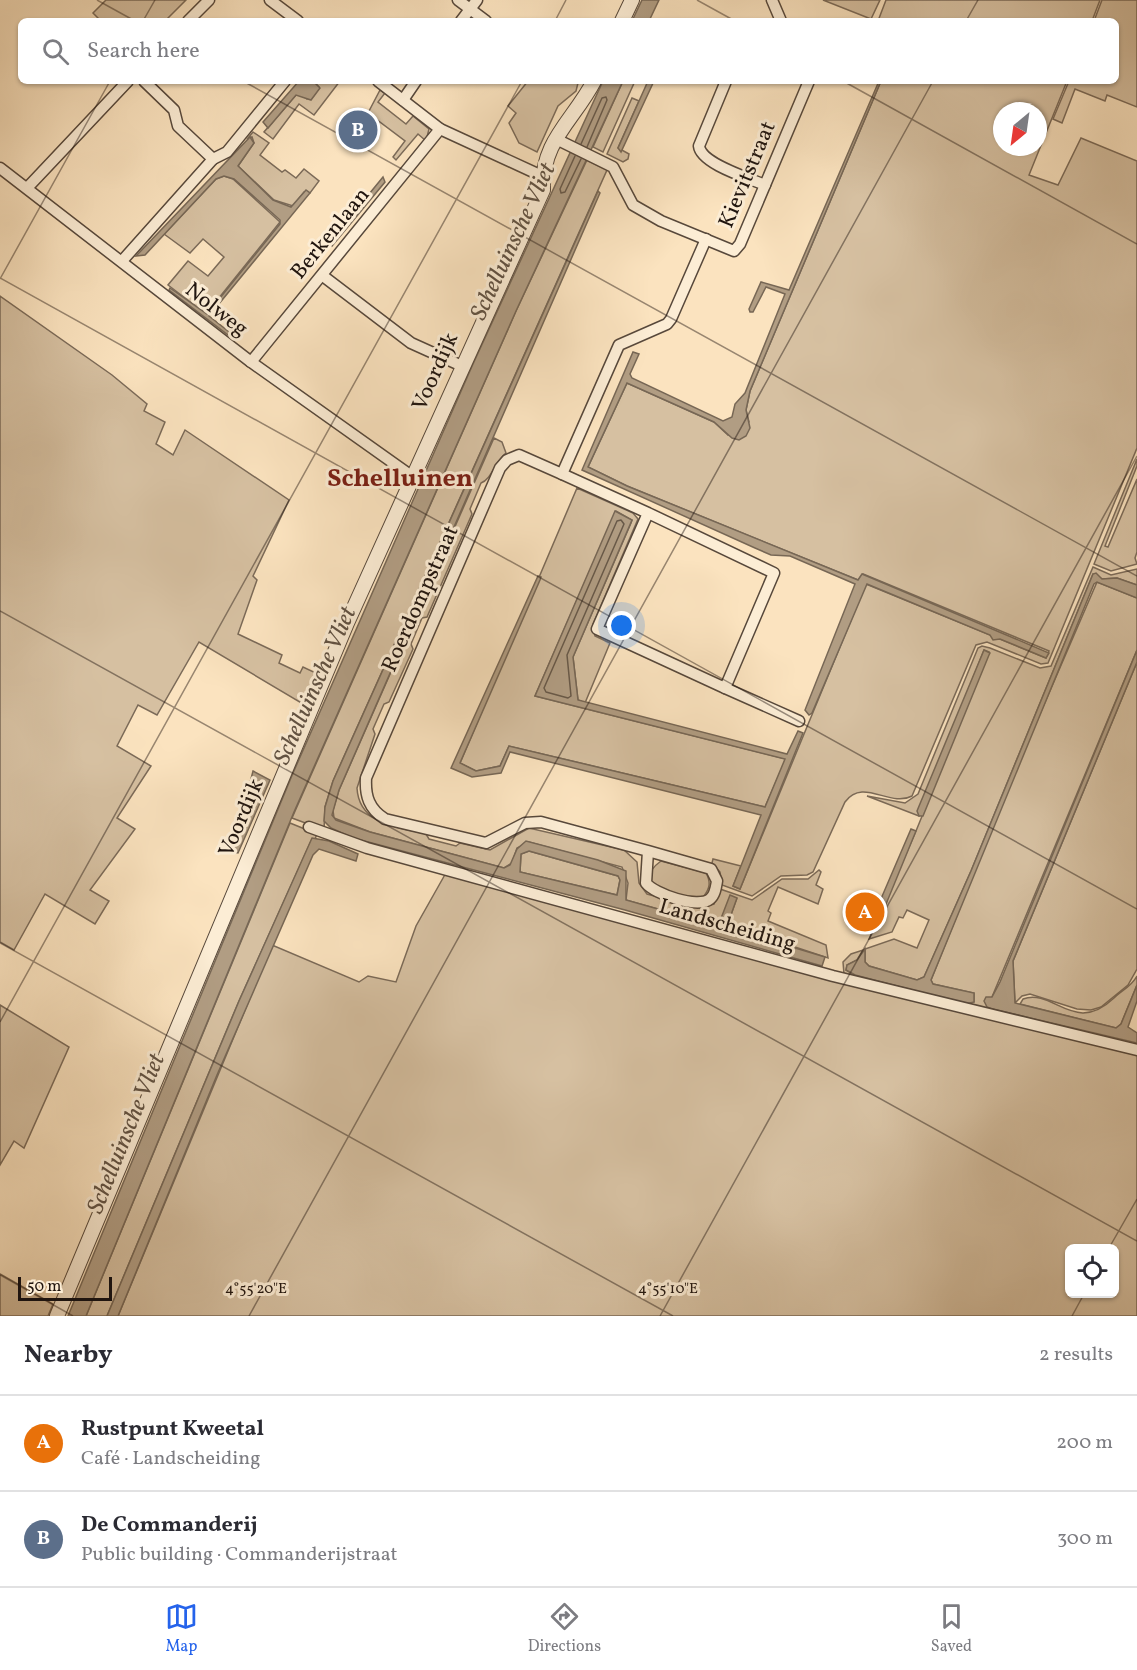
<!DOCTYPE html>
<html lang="en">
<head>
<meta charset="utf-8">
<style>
	:root { --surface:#fff; --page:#f2f2f3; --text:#2b2b33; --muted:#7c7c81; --line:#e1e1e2; --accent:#2563eb }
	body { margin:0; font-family:Vollkorn,serif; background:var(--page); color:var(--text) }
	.controls { position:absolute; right:18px; bottom:18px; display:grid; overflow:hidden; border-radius:9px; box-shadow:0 2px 4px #0004 }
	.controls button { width:54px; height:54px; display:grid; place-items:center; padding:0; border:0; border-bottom:2px solid var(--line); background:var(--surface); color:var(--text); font:30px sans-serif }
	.compass { position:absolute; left:993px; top:102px; width:54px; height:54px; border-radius:50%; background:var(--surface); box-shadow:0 2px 4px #0004; rotate:209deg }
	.scale { position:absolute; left:18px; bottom:15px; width:94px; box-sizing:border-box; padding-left:6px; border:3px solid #20150f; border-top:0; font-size:16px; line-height:21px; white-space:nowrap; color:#20150f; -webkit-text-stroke:4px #fcedd5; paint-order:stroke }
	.you { position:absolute; left:622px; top:626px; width:21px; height:21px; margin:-15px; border:4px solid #fff; border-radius:50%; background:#1a73e8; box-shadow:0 0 0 9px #1a73e833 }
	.badge { display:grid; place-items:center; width:39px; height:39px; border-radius:50%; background:var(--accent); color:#fff; font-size:20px; font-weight:700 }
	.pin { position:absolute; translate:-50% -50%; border:3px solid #fff; box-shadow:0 2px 6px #0006 }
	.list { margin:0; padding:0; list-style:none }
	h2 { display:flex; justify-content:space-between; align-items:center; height:78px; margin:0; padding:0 24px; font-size:26px }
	h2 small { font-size:20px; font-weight:400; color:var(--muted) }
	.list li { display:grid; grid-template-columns:39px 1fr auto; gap:18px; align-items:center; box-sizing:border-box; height:96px; padding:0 24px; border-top:2px solid var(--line) }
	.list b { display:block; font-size:22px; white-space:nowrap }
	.list p { margin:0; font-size:20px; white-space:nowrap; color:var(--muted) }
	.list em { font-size:20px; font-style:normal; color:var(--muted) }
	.icon { flex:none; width:33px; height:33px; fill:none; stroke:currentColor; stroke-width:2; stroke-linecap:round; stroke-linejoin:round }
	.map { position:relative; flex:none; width:1137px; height:1316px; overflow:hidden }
	.search { position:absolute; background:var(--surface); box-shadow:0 2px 4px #0004; left:18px; right:18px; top:18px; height:66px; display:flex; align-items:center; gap:15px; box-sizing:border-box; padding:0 21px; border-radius:9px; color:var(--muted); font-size:22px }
	.sheet { height:270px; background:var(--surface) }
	nav { display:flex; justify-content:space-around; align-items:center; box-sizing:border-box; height:84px; border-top:2px solid var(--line); background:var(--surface); font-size:16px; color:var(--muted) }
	nav a { display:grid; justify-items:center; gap:3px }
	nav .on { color:var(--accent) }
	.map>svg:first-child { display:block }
	.green { fill:#d6c0a1; stroke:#7b6a58; stroke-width:1.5; fill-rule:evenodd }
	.water { fill:#b19d83; stroke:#776755; stroke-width:1.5; fill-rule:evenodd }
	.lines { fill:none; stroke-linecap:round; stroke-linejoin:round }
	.shore { stroke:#685949; stroke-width:1.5 }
	.minor-casing { stroke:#57483b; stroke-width:13 }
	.tertiary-casing { stroke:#57483b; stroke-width:16 }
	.minor { stroke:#fcedd5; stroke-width:10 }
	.tertiary { stroke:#fcedd5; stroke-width:14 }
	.ticks { fill:none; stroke:#20150f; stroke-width:1.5; stroke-opacity:0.45 }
	.labels { text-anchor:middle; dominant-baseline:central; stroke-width:6; stroke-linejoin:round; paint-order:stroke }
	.street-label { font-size:22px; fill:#20150f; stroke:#fcedd5 }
	.water-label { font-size:24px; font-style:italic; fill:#615243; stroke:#fcedd5 }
	.quarter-label { font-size:26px; font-weight:bold; fill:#7a1f14; stroke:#fcedd5 }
	.ticks-label { font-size:15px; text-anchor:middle; fill:#20150f; stroke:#fcedd5; stroke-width:6; stroke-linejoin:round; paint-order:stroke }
</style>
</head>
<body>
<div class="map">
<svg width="1137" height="1316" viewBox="0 0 1137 1316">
	<rect width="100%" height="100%" fill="#fbe3bf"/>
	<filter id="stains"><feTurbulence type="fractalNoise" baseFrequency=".00333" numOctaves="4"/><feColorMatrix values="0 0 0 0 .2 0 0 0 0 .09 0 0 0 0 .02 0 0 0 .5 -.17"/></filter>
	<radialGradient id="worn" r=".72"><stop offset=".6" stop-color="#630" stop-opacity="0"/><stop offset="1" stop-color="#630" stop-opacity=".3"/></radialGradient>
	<g class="green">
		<polygon points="106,0 186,0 165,21 101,21 93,13"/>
		<polygon points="823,0 880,0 871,19"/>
		<polygon points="886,0 1100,0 1092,21 878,21"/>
		<polygon points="1102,0 1137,0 1137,107 1107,95 1105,101 1075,89 1062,123 1053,119 1069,81 1116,81 1116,21 1094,21"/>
		<polygon points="313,81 340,81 314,115 299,104 273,139 264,132 296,95 300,94 307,99 319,87"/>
		<polygon points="528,81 578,83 576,91 558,106 537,152 519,143 509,123 516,113 508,106"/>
		<polygon points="623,81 635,81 603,152 593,147"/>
		<path d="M881 81H1067L1029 175 1058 185 1081 138 1137 161V448L1048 663 1041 664 987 642 976 645 912 796C890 808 863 777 845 802L813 872 807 875 781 876 752 896 722 885 720 872 712 863 713 859 741 866 733 886 740 889 866 584 1046 658 1049 651 863 574 858 580 627 486 588 467 627 383 714 422 728 435 749 422 746 410 750 391ZM1002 111H1038V147H1002Z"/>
		<polygon points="380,90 385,93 378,102 406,124 413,116 429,129 426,141 418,134 396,160 393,157 405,141 368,113"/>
		<polygon points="632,98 639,101 618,148 629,154 628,159 623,162 607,154"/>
		<polygon points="253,132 269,143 260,155 282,172 285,170 296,178 304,169 319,181 310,193 304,192 293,206 274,200 238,166 254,143 252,137 248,138"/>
		<polygon points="587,160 607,170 333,781 325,807 324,830 292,818 516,311"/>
		<polygon points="224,176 233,179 280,222 206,314 168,285 188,261 208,276 224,257 203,239 190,253 164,234 216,179"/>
		<polygon points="0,296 112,375 147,404 144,411 165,422 156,444 173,455 185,430 289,500 253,576 257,580 238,634 282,655 279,663 300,673 303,667 318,674 303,704 199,642 157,715 138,705 117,746 151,766 117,818 135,829 90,890 109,901 95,924 45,894 14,950 0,942"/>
		<path d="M494 438 502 442 506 453C495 461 492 479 481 483L470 509 472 514 427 617 422 618 411 644 413 649 389 702 384 704 373 729 375 734 357 788C359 825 398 827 426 834L429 839 456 846 460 843 490 850 529 828 624 850 637 862 639 883 647 894 699 908 714 904 720 889 752 900 782 879H808L819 870 821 872 816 885 823 889 818 904 778 887 768 911 771 913 768 921 826 945 828 958 765 937 731 929 728 923 737 898 715 925 626 900 628 883 622 867 529 842 517 848 512 863 504 868 370 832 334 818 333 810 339 790Z"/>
		<polygon points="1137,459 1137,466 1105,546 1108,547 1137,479 1137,552 1135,558 1137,564 1111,571 1094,564"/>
		<polygon points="577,488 633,513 638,519 593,624 595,636 610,643 585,703 578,700 573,657 631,523 632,520 616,511 535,696 786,759 765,807 509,746 500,766 476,771 460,763"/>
		<polygon points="1093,567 1111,575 1137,569 1137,585 1117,578 1102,579 1093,574 971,871 924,977 917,980 869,966 865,962 865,949 894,939 917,948 929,920 907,910 903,918 899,917 892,932 869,939 916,831 989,652 984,650 919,816 867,796 905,803 918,794 978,648 982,646 990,648 1040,668 1051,666"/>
		<polygon points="1097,582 1137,598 1137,650 992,997 992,1009 1014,1014 1013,1018 844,974 843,962 851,954 863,950 857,960 847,965 846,970 855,975 966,1004 974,1002 974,993 933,984 931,980 1011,781"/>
		<polygon points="1137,662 1137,969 1128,985 1101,1007 1091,1010 1077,1009 1030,994 1022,996 1015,1003 1013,961"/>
		<polygon points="290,823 317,834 315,839 312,839 239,1001 107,1316 86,1316"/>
		<polygon points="529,851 618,876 620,880 617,895 520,872 521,854"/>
		<path d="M661 861 706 873C711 882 710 888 704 896 685 900 626 886 661 861Z"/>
		<path d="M447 871 1137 1053V1316H118L272 945 359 982 368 976 396 982 416 926ZM1070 1248H1114V1294H1070Z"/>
		<path d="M1137 976V985L1121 1024 1116 1028 1020 1004 1023 999C1054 988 1074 1036 1114 998 1122 990 1131 987 1137 976Z"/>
		<polygon points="0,1005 69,1047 24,1148 14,1141 0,1165"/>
		<polygon points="0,1274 53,1304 48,1316 0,1316"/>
	</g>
	<g class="water">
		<polygon points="642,0 659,0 649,21 632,21"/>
		<polygon points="299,81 313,81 320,88 311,100 296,95 268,128 263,122"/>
		<polygon points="603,81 623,81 516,311 294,812 86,1316 68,1316 293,773 473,364"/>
		<polygon points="648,81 654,81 621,152 618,148"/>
		<polygon points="879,81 881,81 750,391 746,410 750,428 746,436 739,440 732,438 714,422 627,383 588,467 627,486 858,580 862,574 1049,653 1046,658 1000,639 993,640 990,635 867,584 812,713 809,715 805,710 855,584 790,556 771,555 755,548 582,470 633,352 639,354 630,374 632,378 723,421 732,417 735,404 745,393 785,294 766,287 753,312 750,312 749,309 761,282 789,290"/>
		<polygon points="250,137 254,143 238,166 273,200 291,207 306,190 310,193 209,316 233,335 232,338 169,290 170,288 207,314 280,224 280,220 234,179 224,176 216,179 145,255 136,256"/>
		<polygon points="383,177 385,182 332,246 329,242 334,224 347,221"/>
		<path d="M598 191 600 193 339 790 332 815 336 820 370 832 504 868 510 865 517 849 526 841 598 860 626 871V900L714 925 720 921 730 895 737 898 728 923 729 928 825 957 822 966 625 910 353 838 331 828 324 821 325 807 333 781ZM529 851 618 876 620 880 617 895 520 872 521 854Z"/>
		<polygon points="615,511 632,520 573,657 578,700 787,754 798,731 803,733 740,889 733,886 761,815 510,752 501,773 472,777 451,768 538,576 541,577 540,580 460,763 476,771 500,766 509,746 765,807 785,759 535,696"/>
		<polygon points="1096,573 1102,579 1117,578 1137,585 1137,598 1097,582 1094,584 931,980 933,984 974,993 974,1002 966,1004 855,975 846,970 847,965 857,960 865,949 865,962 869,966 917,980 924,977 971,871 1093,574"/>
		<polygon points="984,650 990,653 989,655 923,816 919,816 917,811"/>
		<polygon points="1137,650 1137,662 1013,961 1015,1003 1116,1028 1121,1024 1137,985 1137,1001 1128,1027 1137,1033 1137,1043 992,1009 987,1007 984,1001 986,997 992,997 1000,982"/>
		<polygon points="253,771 270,780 238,853 232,852"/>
		<polygon points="911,829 916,831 875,931 872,932 871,922"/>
		<polygon points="312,838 329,841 358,854 356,861 319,849 313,855 217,1075 118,1316 107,1316 239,1001"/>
	</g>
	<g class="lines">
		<g class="shore">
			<polyline points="581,144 602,98 606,97 607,100 587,147"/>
			<polyline points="575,156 560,189 561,193 565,192 581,159"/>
			<polygon points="621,520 624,524 567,655 571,696 568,698 546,692 544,688 617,521"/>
		</g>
		<g class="minor-casing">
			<g id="minor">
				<polyline points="270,0 298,21"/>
				<polyline points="458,0 486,21"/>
				<polyline points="772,0 781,21"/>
				<polyline points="188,21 209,0"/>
				<polyline points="461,21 477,0"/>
				<polyline points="144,81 174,110 178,126 213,159"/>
				<polyline points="378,81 440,129 542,176"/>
				<path d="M726 81 699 146C701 164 749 178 765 185"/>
				<polyline points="403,100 416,81"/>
				<polyline points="556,139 613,167 633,205 661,221 734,251 740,244 809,81"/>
				<polyline points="0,168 251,362 413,477"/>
				<polyline points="28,187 128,81"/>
				<polyline points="122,261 213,159 227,152 285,81"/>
				<polyline points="323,276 411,343 462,366"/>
				<polyline points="251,362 440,129"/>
				<polyline points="562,474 648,513 597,629 725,688 774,573 648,513"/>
				<polyline points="725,688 799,721"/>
				<polyline points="309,827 367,848 833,976 1137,1050"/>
				<path d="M648 851 711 869 717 881C716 887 715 895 710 899 698 909 654 894 646 883L648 851 541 822 525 823 486 843 385 819C369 809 365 796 366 778L500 468 507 460 519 455 562 474 619 345 667 324 671 319 706 239"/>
			</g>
		</g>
		<g class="tertiary-casing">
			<g id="tertiary">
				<polyline points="622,21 632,0"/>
				<path d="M57 1316 347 623 543 190C541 141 574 120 594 81"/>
			</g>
		</g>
		<use href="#minor" class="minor"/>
		<use href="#tertiary" class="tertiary"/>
	</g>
	<path class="ticks" d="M97 0 135 21M697 0 735 21M143 21 155 0M555 21 566 0M966 21 978 0M243 81 1137 576M843 81 1137 244M0 278 1137 909M0 279 110 81M0 611 1137 1241M0 943 673 1316M0 1022 522 81M1109 1248 1137 1199M0 1275 73 1316M249 1316 933 81M660 1316 1137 456M1072 1316 1084 1294"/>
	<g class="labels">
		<g class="street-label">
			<text transform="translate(748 175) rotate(-67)">Kievitstraat</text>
			<text transform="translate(331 234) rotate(-51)">Berkenlaan</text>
			<text transform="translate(216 310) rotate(38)">Nolweg</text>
			<text transform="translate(436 372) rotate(-66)">Voordijk</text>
			<text transform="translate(421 599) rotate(-66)">Roerdompstraat</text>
			<text transform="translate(242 818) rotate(-67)">Voordijk</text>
			<text transform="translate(727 926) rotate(16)">Landscheiding</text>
		</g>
		<g class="water-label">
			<text transform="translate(514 242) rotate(-65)">Schelluinsche Vliet</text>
			<text transform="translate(316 686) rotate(-66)">Schelluinsche Vliet</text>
			<text transform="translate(127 1134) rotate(-68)">Schelluinsche Vliet</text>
		</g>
		<g class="quarter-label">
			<text x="400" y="479">Schelluinen</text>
		</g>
	</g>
	<g class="ticks-label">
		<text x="256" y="1293">4°55'20"E</text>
		<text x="668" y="1293">4°55'10"E</text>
	</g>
	<rect width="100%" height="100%" filter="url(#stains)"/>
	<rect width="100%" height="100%" fill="url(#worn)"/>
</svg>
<div class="controls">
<button><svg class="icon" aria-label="locate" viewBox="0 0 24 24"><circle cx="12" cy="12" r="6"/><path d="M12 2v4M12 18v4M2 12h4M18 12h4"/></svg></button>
</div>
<svg class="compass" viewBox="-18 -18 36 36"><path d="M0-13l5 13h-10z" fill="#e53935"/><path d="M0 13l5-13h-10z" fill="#7c7c81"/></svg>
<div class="scale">50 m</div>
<div class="you"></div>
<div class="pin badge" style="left:865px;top:912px;background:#e8710a">A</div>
<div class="pin badge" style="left:358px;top:130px;background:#5c6f8a">B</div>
<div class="search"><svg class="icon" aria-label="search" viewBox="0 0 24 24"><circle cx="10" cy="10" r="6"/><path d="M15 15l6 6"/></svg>Search here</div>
</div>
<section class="sheet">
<h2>Nearby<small>2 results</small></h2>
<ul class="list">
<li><span class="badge" style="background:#e8710a">A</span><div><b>Rustpunt Kweetal</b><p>Café · Landscheiding</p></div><em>200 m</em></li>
<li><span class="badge" style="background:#5c6f8a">B</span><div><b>De Commanderij</b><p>Public building · Commanderijstraat</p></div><em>300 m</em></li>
</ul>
</section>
<nav>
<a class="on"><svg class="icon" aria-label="map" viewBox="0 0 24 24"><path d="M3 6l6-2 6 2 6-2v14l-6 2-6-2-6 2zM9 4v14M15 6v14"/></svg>Map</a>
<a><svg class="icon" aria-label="directions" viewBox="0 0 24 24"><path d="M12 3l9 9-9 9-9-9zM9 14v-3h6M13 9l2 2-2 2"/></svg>Directions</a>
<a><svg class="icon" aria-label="saved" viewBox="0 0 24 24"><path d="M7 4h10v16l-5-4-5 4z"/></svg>Saved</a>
</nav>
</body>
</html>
